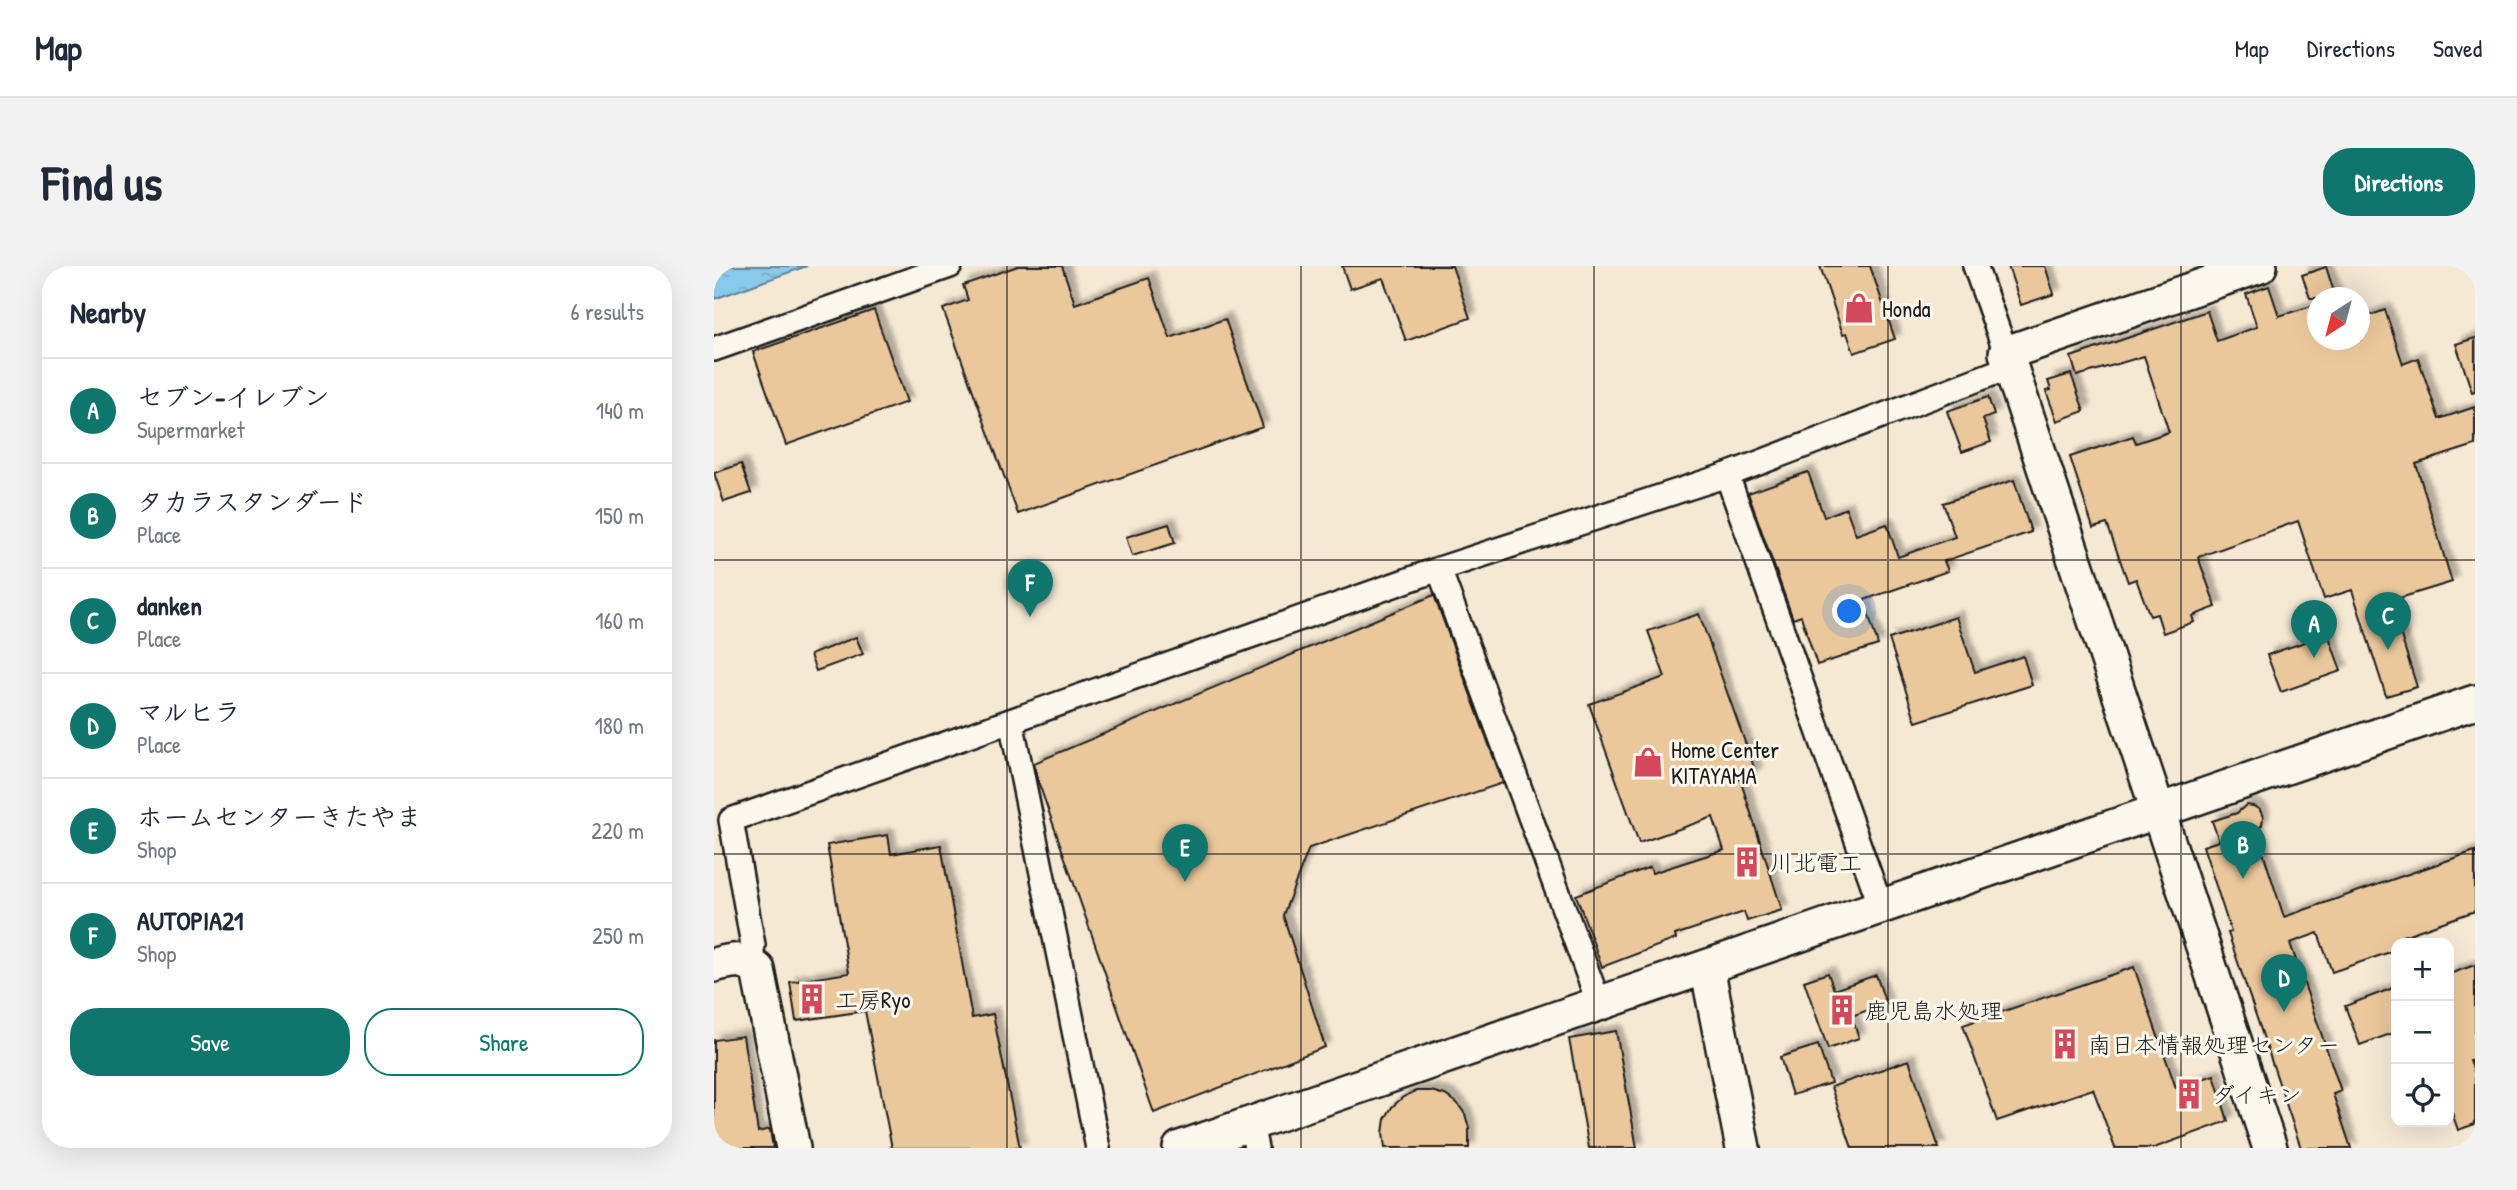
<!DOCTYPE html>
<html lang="en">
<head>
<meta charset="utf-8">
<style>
	:root { --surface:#fff; --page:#f2f2f3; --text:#1f2937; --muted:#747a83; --line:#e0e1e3; --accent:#0f766e }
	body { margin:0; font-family:"Patrick Hand","Klee One",sans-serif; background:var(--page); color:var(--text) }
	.controls { position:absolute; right:21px; bottom:21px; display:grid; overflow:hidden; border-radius:14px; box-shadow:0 7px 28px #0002 }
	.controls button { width:63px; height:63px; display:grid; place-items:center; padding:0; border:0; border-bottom:2px solid var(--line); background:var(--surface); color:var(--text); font:35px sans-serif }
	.compass { position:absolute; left:1593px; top:21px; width:63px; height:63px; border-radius:50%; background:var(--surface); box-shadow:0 7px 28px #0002; rotate:216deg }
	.you { position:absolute; left:1136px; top:346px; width:24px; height:24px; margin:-18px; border:5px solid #fff; border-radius:50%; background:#1a73e8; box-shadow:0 0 0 10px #1a73e833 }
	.badge { display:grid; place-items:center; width:46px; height:46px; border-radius:50%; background:var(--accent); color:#fff; font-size:23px; font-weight:700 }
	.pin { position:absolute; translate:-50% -58px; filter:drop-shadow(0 2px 4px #0008) }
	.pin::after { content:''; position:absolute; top:37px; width:24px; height:21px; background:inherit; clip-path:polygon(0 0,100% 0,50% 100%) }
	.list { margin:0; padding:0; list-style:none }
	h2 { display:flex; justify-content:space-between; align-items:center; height:91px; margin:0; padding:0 28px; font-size:30px }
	h2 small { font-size:23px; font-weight:400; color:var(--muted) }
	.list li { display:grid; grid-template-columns:46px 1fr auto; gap:21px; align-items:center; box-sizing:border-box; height:105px; padding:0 28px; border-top:2px solid var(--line) }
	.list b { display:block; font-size:26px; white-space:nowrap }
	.list p { margin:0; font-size:23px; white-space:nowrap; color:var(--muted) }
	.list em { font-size:23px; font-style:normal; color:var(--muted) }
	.actions { display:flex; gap:14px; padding:21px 28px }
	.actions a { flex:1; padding:16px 0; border:2px solid var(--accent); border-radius:28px; text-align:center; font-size:24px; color:var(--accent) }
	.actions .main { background:var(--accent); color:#fff }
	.icon { flex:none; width:38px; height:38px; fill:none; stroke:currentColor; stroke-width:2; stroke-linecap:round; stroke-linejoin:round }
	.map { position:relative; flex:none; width:1761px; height:882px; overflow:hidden; border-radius:28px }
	header { display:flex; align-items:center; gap:42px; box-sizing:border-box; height:98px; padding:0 35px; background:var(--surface); border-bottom:2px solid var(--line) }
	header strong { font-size:33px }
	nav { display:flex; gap:38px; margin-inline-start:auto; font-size:24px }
	.intro { display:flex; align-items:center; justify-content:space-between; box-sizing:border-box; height:168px; padding:0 42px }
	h1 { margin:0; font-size:49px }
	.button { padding:18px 32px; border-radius:28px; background:var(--accent); color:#fff; font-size:24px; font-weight:700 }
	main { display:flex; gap:42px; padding:0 42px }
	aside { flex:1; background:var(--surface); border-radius:28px; box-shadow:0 7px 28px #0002 }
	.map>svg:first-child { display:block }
	.water { fill:url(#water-ripples); stroke:#5d8498; stroke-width:2 }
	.building { fill:#ebc89c; stroke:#1c1c1c; stroke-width:2; filter:url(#shadow) }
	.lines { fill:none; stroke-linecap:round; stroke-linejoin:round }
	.street-casing { stroke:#1c1c1c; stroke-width:28 }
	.secondary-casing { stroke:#1c1c1c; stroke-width:38 }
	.street { stroke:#fbf7ec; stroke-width:23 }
	.secondary { stroke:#fbf7ec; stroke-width:33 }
	.grid { fill:none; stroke:#1c1c1c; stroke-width:2; stroke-opacity:0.55 }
	.labels { text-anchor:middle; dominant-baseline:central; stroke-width:6; stroke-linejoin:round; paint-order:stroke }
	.poi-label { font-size:23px; fill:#1c1c1c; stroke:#fbf7ec; text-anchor:start }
</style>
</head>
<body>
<header>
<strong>Map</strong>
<nav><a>Map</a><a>Directions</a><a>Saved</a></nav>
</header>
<div class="intro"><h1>Find us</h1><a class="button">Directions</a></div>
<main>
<aside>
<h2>Nearby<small>6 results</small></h2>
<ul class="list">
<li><span class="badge">A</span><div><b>セブン-イレブン</b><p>Supermarket</p></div><em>140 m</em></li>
<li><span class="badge">B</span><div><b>タカラスタンダード</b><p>Place</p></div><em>150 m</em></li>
<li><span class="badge">C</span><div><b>danken</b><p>Place</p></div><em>160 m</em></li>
<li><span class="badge">D</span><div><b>マルヒラ</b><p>Place</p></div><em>180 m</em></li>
<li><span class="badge">E</span><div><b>ホームセンターきたやま</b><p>Shop</p></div><em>220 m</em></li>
<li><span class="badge">F</span><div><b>AUTOPIA21</b><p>Shop</p></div><em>250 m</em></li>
</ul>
<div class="actions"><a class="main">Save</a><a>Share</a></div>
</aside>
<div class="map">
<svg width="1761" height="882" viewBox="0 0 1761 882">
	<defs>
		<pattern id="water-ripples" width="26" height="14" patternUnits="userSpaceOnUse" patternTransform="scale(1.75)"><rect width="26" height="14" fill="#89caea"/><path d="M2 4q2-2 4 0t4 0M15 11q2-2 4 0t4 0" fill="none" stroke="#76adc8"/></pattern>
		<filter id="shadow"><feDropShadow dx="6" dy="-6" stdDeviation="2" flood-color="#0004"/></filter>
	</defs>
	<rect width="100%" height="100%" fill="#f6e9d4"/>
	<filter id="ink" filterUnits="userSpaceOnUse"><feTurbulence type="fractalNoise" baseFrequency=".0143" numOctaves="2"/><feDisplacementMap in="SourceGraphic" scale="14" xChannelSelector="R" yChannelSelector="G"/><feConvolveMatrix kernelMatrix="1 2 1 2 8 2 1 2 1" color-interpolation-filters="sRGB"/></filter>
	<g filter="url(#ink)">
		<polygon class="water" points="0,0 93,0 0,33"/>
		<g class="building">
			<polygon points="304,0 348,0 361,38 435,12 456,72 511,53 549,161 304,248 229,43 254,34 249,19"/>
			<polygon points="628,0 738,0 756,52 692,75 669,12 636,23"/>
			<polygon points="1106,0 1156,0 1181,73 1140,87 1133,67 1129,68"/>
			<polygon points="1294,0 1331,0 1340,28 1307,39"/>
			<polygon points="1612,1 1622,32 1596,32 1588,9"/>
			<polygon points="1555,20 1565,50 1604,38 1604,74 1646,74 1646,53 1671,44 1689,98 1704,92 1725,153 1761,141 1761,179 1702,198 1738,316 1676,335 1703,421 1672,430 1638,324 1610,333 1584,255 1484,291 1502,341 1478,350 1480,356 1449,367 1443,348 1436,350 1422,313 1414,316 1393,258 1379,262 1356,191 1419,170 1422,177 1455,166 1430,90 1363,110 1357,91 1493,45 1503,75 1543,61 1532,28"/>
			<polygon points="160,44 193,136 72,179 39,86"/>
			<polygon points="1761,72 1761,125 1758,126 1742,78"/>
			<polygon points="1357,108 1370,145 1343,155 1332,125 1337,124 1334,115"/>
			<polygon points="1274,131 1280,149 1269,153 1277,176 1248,186 1233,145"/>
			<polygon points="27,198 37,227 10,236 0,207"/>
			<polygon points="1094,206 1110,251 1132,242 1142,269 1173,258 1184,291 1241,271 1229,237 1300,214 1317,266 1230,295 1234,305 1150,334 1164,379 1103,399 1087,350 1079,353 1034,227"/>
			<polygon points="455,258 461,277 418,290 412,271"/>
			<polygon points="720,329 789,517 595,582 569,649 611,781 440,847 323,512 320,497"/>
			<polygon points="985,348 1042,507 1026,513 1068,644 1033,655 1030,646 961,669 962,673 888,701 862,629 936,601 938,607 1010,584 999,551 925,577 875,438 951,411 934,365"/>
			<polygon points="1242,351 1261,406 1309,390 1318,419 1202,456 1175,373"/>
			<polygon points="1614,368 1627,405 1567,426 1553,389"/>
			<polygon points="142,371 149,388 102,405 96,389"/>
			<polygon points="1532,539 1539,540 1546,544 1549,551 1548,559 1542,565 1570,651 1761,585 1761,645 1689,670 1691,677 1682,677 1682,684 1618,706 1604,667 1576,677 1627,825 1619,828 1637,882 1587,882 1514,667 1517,666 1489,580 1505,575 1498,555 1523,547"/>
			<polygon points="174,569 177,588 227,579 258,752 279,748 306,882 178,882 151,745 82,755 76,716 135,707 113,579"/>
			<polygon points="1761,699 1761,792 1756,794 1761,808 1761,858 1744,864 1735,838 1735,708"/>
			<polygon points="1420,701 1462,822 1500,809 1514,855 1440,882 1401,882 1379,823 1283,855 1249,759"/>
			<polygon points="1114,707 1120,724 1162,709 1172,738 1137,750 1145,772 1114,783 1090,715"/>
			<polygon points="1682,721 1682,766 1646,779 1631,740"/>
			<polygon points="902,765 923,882 875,882 855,773"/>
			<polygon points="29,770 44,866 56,863 59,882 0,882 0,774"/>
			<polygon points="1104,779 1117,817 1078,829 1066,791"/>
			<polygon points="1195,794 1225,882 1138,882 1117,821"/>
			<polygon points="702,825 717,825 731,829 743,837 751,848 755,862 755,882 671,882 669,867 671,853 678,841 689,831"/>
		</g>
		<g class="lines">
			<g class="street-casing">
				<g id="street">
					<polyline points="1261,0 1292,87"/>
					<polyline points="0,83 236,0"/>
					<polyline points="1013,209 1167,641"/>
					<polyline points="725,303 885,738"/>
					<polyline points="297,455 384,882"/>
					<polyline points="36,697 39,679 17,554 725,303 1013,209 1296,101"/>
					<polyline points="537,858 542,882"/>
				</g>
			</g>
			<g class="secondary-casing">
				<g id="secondary">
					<polyline points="1546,0 1292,87 1556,882"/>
					<path d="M0 699C18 694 30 691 44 704L79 882"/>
					<polyline points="993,701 1029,882"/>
					<polyline points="466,882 1761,436"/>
				</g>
			</g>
			<use href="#street" class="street"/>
			<use href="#secondary" class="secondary"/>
		</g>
	</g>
	<path class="grid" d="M293 0V882M587 0V882M880 0V882M1174 0V882M1467 0V882M0 294H1761M0 588H1761"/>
	<defs>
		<g id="shop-bare" transform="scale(2.415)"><path d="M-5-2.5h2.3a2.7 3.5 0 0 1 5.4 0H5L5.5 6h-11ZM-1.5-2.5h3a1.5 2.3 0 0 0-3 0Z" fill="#d1495b" stroke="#fbf7ec" stroke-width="2.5" paint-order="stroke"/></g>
		<g id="building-bare" transform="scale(2.415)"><path d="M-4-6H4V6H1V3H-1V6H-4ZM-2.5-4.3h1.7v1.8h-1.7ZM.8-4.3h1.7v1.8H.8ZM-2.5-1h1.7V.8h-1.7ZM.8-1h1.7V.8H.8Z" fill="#d1495b" stroke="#fbf7ec" stroke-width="2.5" paint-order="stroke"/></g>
	</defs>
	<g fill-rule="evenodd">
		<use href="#shop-bare" x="1145" y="42"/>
		<use href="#shop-bare" x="934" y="496"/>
		<use href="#building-bare" x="1033" y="596"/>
		<use href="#building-bare" x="98" y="733"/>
		<use href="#building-bare" x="1128" y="744"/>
		<use href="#building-bare" x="1351" y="778"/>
		<use href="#building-bare" x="1475" y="828"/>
	</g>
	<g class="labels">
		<g class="poi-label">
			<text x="1168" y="42">Honda</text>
			<text x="957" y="483">Home Center<tspan x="957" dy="26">KITAYAMA</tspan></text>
			<text x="1056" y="596">川北電工</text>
			<text x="121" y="733">工房Ryo</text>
			<text x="1151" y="744">鹿児島水処理</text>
			<text x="1374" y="778">南日本情報処理センター</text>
			<text x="1498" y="828">ダイキン</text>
		</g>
	</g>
</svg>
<div class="controls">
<button>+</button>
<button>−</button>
<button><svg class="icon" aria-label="locate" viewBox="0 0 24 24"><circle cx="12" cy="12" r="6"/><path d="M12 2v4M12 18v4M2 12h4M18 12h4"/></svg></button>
</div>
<svg class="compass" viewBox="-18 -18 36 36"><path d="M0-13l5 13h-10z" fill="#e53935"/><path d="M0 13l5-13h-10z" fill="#747a83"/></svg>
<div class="you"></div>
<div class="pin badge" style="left:1600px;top:392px">A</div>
<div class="pin badge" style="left:1529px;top:613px">B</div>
<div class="pin badge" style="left:1674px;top:384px">C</div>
<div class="pin badge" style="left:1570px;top:746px">D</div>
<div class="pin badge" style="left:471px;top:616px">E</div>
<div class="pin badge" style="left:316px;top:351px">F</div>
</div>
</main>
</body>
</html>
